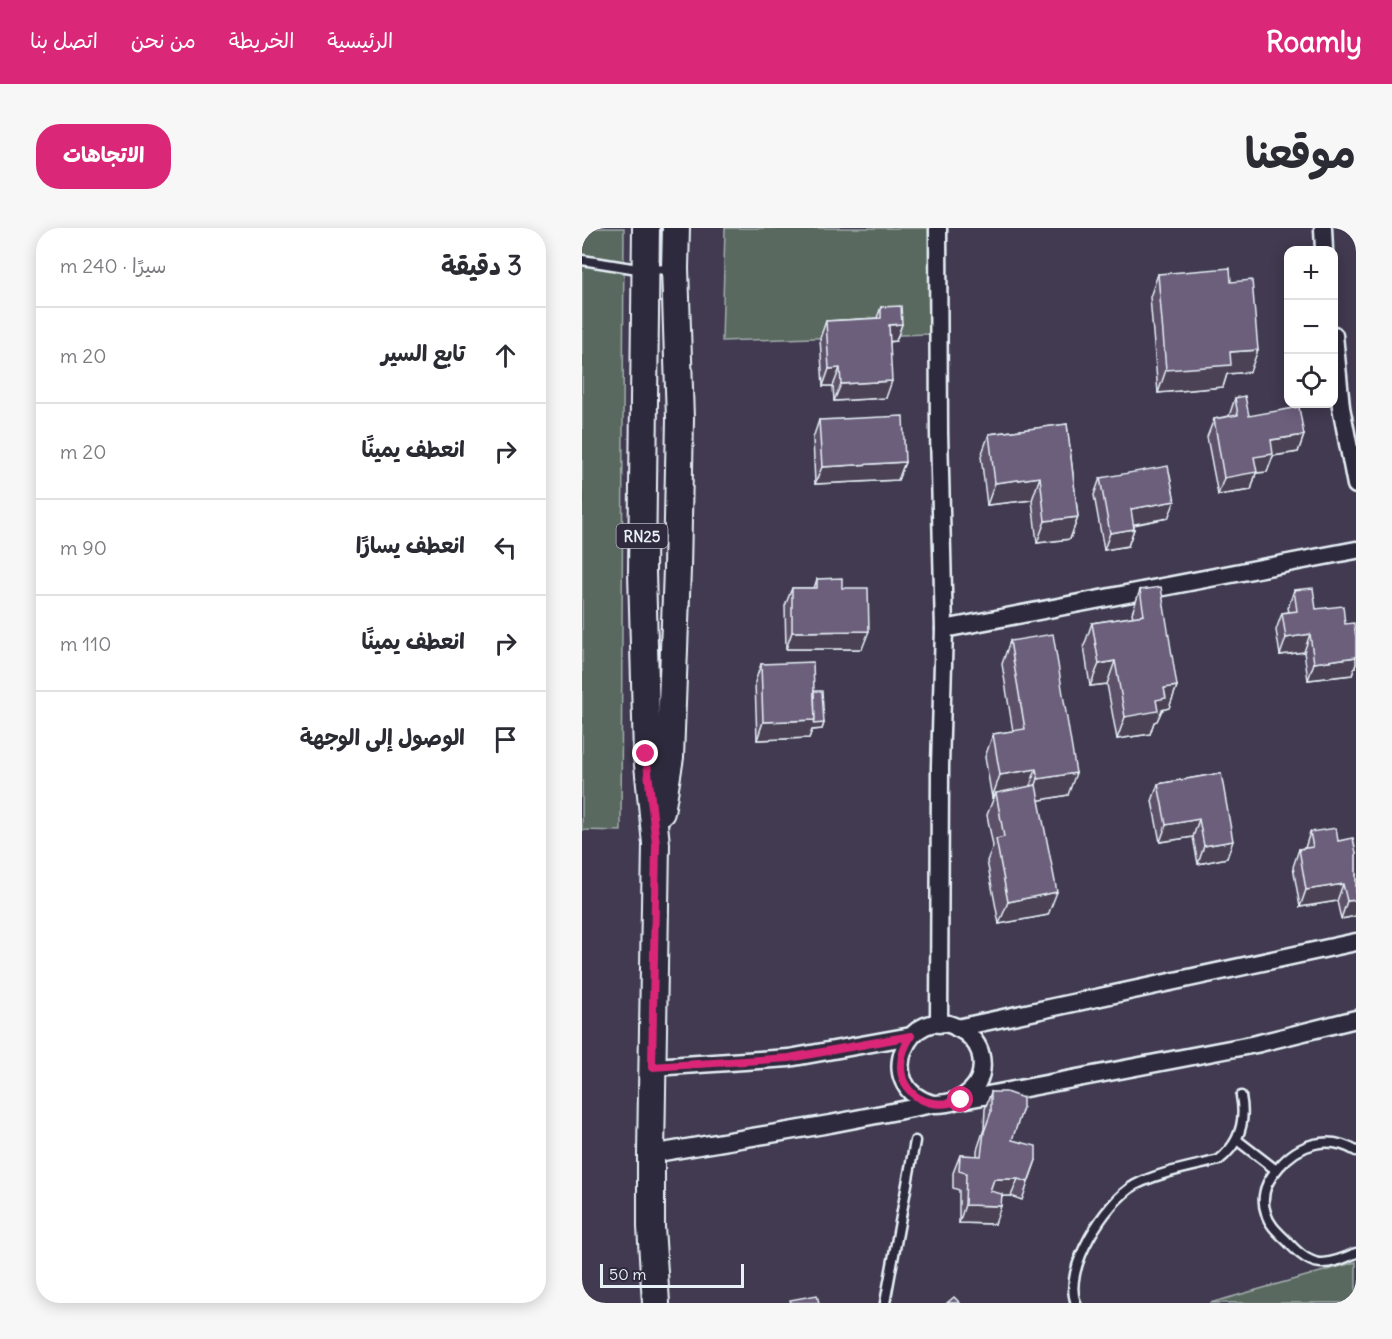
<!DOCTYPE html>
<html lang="ar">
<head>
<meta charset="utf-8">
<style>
	:root { --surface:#fff; --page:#f7f7f7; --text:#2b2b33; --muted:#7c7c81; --line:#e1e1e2; --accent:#db2777 }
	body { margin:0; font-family:Delius,"Playpen Sans Arabic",sans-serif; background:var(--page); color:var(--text); direction:rtl }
	.controls { position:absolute; right:18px; top:18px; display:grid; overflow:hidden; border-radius:12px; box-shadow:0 3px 15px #0003 }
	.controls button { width:54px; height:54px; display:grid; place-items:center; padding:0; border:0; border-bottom:2px solid var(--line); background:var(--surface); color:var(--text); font:30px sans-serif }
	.scale { position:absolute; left:18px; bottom:15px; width:144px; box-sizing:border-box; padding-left:6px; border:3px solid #e8f1f8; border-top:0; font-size:16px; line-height:21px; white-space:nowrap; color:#e8f1f8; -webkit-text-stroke:4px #2f2a3d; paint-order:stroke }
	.stop { position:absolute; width:18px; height:18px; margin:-14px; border:4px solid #db2777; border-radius:50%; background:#fff }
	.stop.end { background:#db2777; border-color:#fff; box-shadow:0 2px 6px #0008 }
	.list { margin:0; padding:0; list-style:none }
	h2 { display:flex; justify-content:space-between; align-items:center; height:78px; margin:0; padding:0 24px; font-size:26px }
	h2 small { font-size:20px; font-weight:400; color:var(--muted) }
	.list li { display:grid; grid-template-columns:39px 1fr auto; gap:18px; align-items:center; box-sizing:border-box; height:96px; padding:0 24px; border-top:2px solid var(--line) }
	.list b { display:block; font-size:22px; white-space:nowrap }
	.list em { font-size:20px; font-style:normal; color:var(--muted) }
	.icon { flex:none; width:33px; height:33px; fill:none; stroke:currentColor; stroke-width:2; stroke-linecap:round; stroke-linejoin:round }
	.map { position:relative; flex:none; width:774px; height:1075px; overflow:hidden; direction:ltr; border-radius:24px }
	header { display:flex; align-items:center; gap:36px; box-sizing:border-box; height:84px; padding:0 30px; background:var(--accent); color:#fff }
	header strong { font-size:28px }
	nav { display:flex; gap:33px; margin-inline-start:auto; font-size:21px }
	.intro { display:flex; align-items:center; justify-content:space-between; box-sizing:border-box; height:144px; padding:0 36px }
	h1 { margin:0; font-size:42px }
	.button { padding:15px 27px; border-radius:24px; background:var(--accent); color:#fff; font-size:21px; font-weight:700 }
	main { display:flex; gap:36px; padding:0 36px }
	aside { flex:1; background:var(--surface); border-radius:24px; box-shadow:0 3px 15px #0003 }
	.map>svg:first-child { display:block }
	.green { fill:#5a695f; stroke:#a1adac; stroke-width:1.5 }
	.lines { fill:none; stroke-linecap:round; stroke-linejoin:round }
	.service-casing { stroke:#e8f1f8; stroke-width:13 }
	.minor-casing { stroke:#e8f1f8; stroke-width:21 }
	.primary-casing { stroke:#e8f1f8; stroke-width:30 }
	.service { stroke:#2f2a3d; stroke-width:8 }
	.minor { stroke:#2f2a3d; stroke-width:16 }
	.primary { stroke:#2f2a3d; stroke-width:26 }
	.wall { fill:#5d516a; stroke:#e8f1f8; stroke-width:1.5 }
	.shaded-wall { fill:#4c4256; stroke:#e8f1f8; stroke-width:1.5 }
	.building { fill:#6c5e7b; stroke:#e8f1f8; stroke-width:1.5 }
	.route { stroke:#db2777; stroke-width:8 }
	.labels { text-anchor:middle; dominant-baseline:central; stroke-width:5; stroke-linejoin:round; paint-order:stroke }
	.shield { fill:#2f2a3d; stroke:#b0b5c0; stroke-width:1.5 }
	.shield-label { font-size:15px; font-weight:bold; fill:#e8f1f8 }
</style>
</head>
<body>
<header>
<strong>Roamly</strong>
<nav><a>الرئيسية</a><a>الخريطة</a><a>من نحن</a><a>اتصل بنا</a></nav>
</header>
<div class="intro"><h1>موقعنا</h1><a class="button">الاتجاهات</a></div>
<main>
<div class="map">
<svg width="774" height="1075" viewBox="0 0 774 1075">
	<rect width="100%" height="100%" fill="#413a50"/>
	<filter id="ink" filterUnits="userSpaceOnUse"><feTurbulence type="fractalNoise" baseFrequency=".0167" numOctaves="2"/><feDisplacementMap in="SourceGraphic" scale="12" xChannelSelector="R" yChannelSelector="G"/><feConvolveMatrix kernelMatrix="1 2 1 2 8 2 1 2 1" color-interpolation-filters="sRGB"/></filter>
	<g filter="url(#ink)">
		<g class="green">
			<polygon points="0,0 42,0 39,603 0,602"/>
			<polygon points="143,0 350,0 347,106 140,113"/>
			<polygon points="774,1034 774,1075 628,1075"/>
		</g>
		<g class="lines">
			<g class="service-casing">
				<g id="service">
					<polyline points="0,32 62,42 89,41"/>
					<polyline points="655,912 694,942"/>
					<path d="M774 923C746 906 717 916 697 939 685 952 678 968 684 985 687 997 697 1005 706 1014 730 1041 743 1039 774 1025"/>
					<polyline points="303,1075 333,913"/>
					<path d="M494 1075C480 1042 524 973 553 957 578 944 610 939 637 932 658 915 664 893 659 868"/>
				</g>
			</g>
			<g class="minor-casing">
				<g id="minor">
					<polyline points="356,0 357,205 362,401 358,538 357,796"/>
					<polyline points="741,0 742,22"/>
					<polyline points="752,107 759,179 774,257"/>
					<polyline points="362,401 774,322"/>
					<polyline points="375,800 774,714"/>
					<polyline points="71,839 207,830 329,808"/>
					<polyline points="380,872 674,816 774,791"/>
					<path d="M69 926 248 896 351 876C381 877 407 857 398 824 394 813 386 805 376 800 328 773 288 859 351 876"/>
				</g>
			</g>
			<g class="primary-casing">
				<g id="primary">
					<polyline points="64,0 60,344 65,527 74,616 69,926 69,999 74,1075"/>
					<polyline points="79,584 88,529 95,341 98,191 93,40 94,0"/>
				</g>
			</g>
			<use href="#service" class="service"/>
			<use href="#minor" class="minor"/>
			<use href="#primary" class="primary"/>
		</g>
		<g class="wall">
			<polygon points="576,46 649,54 668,144 645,146 641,159 576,165 568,69"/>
			<polygon points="299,79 320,96 314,113 308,114 304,170 252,173 251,158 241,158 238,110 244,93 295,90"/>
			<polygon points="653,170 667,188 722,207 716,224 691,228 685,244 674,245 669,262 636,267 625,209 632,191 647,188"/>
			<polygon points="237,192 323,234 316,252 233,256 231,210"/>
			<polygon points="485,196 496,289 488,311 455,315 450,272 405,277 399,228 407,206"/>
			<polygon points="518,250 586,290 552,297 552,301 546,318 522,322 512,267"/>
			<polygon points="235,351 260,360 280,421 204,421 203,378 210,360 232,360"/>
			<polygon points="558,362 595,458 587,480 580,482 575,493 572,494 568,506 535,511 525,456 508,458 502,418 510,395 551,389 550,385"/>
			<polygon points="712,362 734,381 763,396 774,410 774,436 770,447 726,452 722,424 698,427 694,402 700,385 707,384 706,380"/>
			<polygon points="428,413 486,567 457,572 466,687 417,696 405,633 411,618 405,587 412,569 410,570 403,529 411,506 431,503 420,436"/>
			<polygon points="179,436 232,463 242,495 240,501 230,502 227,510 175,512 173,454"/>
			<polygon points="639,545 645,630 616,636 611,609 578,614 570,573 576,556"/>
			<polygon points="728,604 756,613 774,625 774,688 759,691 755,673 718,679 711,639 717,621 723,620"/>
			<polygon points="409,864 430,912 454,932 440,972 429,968 419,968 413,996 377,995 377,962 371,960 371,945 378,927 395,928 395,922 402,901 403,881"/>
		</g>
		<g class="shaded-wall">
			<polygon points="320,96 314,113 301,114 307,97"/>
			<polygon points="676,122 668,144 645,146 641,159 576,165 584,142 648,124"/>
			<polygon points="258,140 251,158 241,158 247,141"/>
			<polygon points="310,153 304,170 252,173 259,156"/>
			<polygon points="722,207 716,224 691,228 685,244 674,245 669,262 636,267 642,250 672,229 689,212"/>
			<polygon points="323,234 316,252 233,256 240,239"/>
			<polygon points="458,249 450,272 405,277 413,255"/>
			<polygon points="593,273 586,290 542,298 549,281"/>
			<polygon points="496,289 488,311 455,315 463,293"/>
			<polygon points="552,301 546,318 522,322 528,305"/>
			<polygon points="287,403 280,421 204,421 210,404"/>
			<polygon points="728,406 722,424 698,427 704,410"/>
			<polygon points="774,429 774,436 770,447 726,452 732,435"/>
			<polygon points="533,433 525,456 508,458 517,436"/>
			<polygon points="595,458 587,480 580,482 575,493 572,494 568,506 535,511 543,489 574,472 582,460"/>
			<polygon points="233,492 242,495 240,501 230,502 227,510 175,512 181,494"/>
			<polygon points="454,541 446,563 414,565 412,569 410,570 418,547"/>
			<polygon points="494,545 486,567 448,574 456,551"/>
			<polygon points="617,591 611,609 578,614 584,597"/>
			<polygon points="651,613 645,630 616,636 622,618"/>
			<polygon points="761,656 755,673 718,679 724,662"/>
			<polygon points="475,664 466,687 417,696 426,674"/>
			<polygon points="774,672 774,688 759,691 765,673"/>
			<polygon points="412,951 436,951 429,968 406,968"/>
			<polygon points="383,977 419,978 413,996 377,995"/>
		</g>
		<g class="building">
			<polygon points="648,40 649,54 670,52 676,122 648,124 649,137 584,142 576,46"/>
			<polygon points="319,78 320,96 307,97 310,153 259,156 258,140 247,141 244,93 299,90 299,79"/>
			<polygon points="663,168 667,188 717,179 722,207 689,212 691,226 672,229 675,244 642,250 632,191 656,187 653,170"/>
			<polygon points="321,188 323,234 240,239 237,192"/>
			<polygon points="485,196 496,289 463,293 458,249 413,255 407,206"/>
			<polygon points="586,238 593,273 549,281 552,301 528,305 518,250"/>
			<polygon points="260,350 260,360 286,360 287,403 210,404 210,360 235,360 235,351"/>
			<polygon points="579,359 595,458 582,460 584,470 574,472 576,483 543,489 533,433 517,436 510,395 562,387 558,362"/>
			<polygon points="731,360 734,381 761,378 763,396 772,395 774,410 774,429 732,435 728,406 704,410 700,385 715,383 712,362"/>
			<polygon points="471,406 494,545 456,551 454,541 418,547 411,506 443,501 428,413"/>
			<polygon points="231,434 233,492 181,494 179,436"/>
			<polygon points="232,463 240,463 242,495 232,496 233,492"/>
			<polygon points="639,545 651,613 622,618 617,591 584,597 576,556"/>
			<polygon points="454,557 475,664 426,674 414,611 422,609 414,565"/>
			<polygon points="754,600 756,613 771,610 774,625 774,672 765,673 761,656 724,662 717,621 731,619 728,604"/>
			<polygon points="409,864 424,864 441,870 441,880 430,912 454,918 454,932 446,954 436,951 412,951 408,963 420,966 419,978 383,977 384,945 377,943 378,927 399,928 402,904 409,884"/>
			<polygon points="235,1067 237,1075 209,1075 208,1072"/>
			<polygon points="372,1069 378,1075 365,1075"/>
		</g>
	</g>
	<g class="lines" filter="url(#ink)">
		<path class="route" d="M64 526 74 616 70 839 207 830 329 808C302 849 333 888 379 872"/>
	</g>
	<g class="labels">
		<rect class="shield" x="34.5" y="296" width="51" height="24" rx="4.5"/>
		<g class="shield-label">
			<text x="60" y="308">RN25</text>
		</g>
	</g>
</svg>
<div class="controls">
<button>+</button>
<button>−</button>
<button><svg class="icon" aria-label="locate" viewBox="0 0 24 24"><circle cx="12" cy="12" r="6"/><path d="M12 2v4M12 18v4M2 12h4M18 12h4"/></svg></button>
</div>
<div class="scale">50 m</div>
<div class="stop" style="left:379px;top:872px"></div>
<div class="stop end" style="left:64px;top:526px"></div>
</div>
<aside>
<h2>3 دقيقة<small>سيرًا · 240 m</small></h2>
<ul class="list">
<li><svg class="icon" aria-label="ahead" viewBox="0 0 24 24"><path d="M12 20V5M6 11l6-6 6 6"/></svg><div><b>تابع السير</b></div><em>20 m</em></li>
<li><svg class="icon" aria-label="right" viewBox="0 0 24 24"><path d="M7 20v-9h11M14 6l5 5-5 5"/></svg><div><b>انعطف يمينًا</b></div><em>20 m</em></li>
<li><svg class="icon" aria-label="left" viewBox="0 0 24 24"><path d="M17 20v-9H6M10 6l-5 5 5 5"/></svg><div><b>انعطف يسارًا</b></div><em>90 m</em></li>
<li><svg class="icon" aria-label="right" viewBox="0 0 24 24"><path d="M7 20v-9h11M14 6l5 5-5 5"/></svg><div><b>انعطف يمينًا</b></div><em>110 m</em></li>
<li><svg class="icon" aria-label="arrive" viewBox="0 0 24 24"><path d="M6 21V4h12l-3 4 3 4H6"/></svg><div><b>الوصول إلى الوجهة</b></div></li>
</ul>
</aside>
</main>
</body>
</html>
